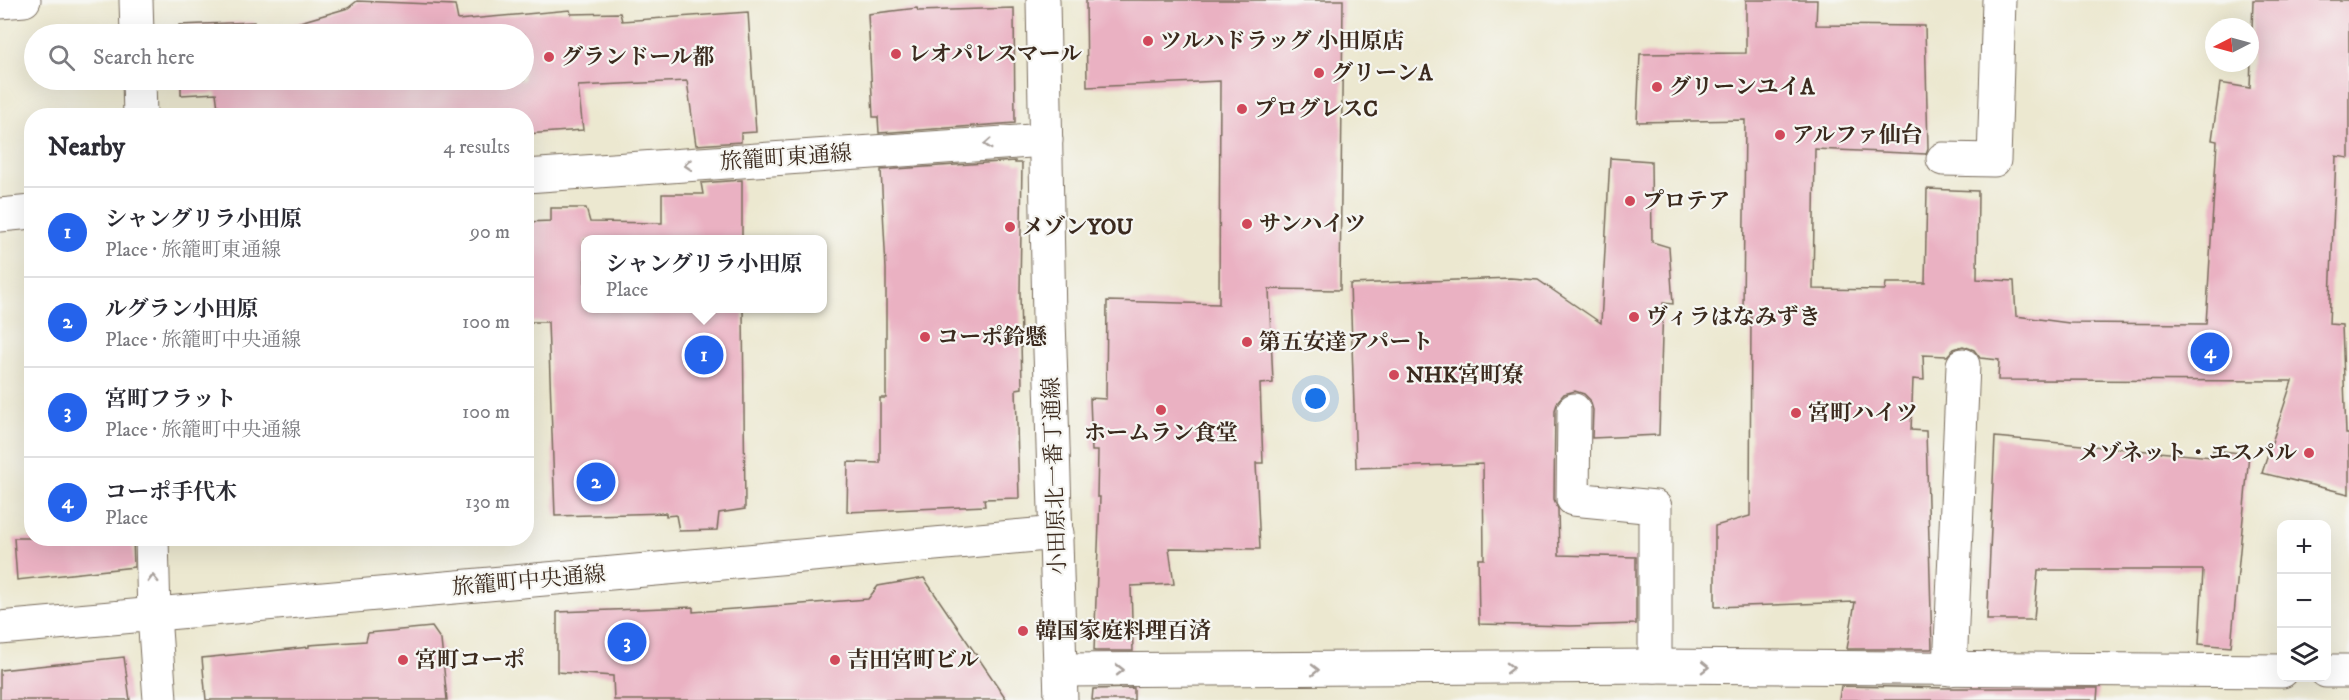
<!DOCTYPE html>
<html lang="en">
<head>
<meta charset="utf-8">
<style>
	:root { --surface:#fff; --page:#f2f2f3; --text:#2b2b33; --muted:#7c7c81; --line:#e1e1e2; --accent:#2563eb }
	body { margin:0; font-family:"IM FELL DW Pica","Noto Serif JP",serif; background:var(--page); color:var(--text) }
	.controls { position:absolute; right:18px; bottom:18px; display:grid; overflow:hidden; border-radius:12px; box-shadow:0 6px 24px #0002 }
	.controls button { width:54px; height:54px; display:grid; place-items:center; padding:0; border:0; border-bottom:2px solid var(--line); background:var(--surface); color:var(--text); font:30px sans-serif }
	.compass { position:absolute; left:2205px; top:18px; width:54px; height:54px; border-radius:50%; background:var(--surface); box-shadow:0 6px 24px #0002; rotate:264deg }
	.you { position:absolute; left:1316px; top:399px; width:21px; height:21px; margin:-15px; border:4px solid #fff; border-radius:50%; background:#1a73e8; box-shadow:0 0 0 9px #1a73e833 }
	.badge { display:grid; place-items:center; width:39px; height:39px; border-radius:50%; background:var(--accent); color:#fff; font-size:20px; font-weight:700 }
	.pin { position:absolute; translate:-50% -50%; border:3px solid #fff; box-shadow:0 2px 6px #0006 }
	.popup { position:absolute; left:581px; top:235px; width:246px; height:78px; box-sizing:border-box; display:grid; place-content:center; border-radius:12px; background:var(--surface); filter:drop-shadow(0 2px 4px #0005); font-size:20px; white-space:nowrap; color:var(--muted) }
	.popup b { font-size:22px; color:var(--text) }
	.popup::after { content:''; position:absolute; left:50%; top:100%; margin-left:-12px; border:12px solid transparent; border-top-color:var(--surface) }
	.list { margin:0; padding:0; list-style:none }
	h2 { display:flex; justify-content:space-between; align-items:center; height:78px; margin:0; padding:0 24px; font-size:26px }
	h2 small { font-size:20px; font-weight:400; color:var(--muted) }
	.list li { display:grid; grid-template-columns:39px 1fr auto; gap:18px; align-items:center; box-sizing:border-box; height:90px; padding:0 24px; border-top:2px solid var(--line) }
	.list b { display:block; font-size:22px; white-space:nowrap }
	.list p { margin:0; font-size:20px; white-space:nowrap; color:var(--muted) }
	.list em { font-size:20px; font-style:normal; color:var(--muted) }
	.icon { flex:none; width:33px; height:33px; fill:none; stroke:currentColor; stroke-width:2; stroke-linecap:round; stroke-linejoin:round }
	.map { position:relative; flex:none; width:2349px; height:700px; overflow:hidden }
	.search { position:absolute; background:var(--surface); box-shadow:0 6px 24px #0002; left:24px; top:24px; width:510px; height:66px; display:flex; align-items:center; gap:15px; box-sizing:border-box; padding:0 21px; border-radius:33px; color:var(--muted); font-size:22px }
	.panel { position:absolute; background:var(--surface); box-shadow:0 6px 24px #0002; left:24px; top:108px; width:510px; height:438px; border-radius:24px }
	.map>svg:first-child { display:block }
	.building { fill:#eab1c2 }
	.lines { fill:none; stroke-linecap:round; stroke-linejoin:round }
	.minor-casing { stroke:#796c5c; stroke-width:35 }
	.minor { stroke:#fff; stroke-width:33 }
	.oneway { stroke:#a79f9a }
	.poi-dot { fill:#d1495b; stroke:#f6f6f2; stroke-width:2 }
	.labels { text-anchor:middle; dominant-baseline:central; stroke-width:4.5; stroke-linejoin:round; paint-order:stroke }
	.poi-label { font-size:22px; font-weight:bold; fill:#3b2a1e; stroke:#f6f6f2; text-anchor:start }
	.street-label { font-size:22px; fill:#3b2a1e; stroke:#f6f6f2 }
</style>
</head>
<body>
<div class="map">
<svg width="2349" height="700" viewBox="0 0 2349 700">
	<rect width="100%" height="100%" fill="#f6f6f2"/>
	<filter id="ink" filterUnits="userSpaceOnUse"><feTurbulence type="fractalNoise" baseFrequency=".0167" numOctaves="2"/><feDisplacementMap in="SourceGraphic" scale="12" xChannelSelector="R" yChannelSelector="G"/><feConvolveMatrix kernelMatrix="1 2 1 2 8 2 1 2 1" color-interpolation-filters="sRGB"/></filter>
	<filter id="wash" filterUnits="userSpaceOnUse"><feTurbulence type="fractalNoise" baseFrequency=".008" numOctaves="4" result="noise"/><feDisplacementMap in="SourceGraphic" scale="24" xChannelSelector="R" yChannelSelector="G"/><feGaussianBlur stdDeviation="1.35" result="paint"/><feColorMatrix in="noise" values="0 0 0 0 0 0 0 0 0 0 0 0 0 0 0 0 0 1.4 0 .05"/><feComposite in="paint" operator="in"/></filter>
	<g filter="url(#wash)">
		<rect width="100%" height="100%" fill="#ece8d0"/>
		<g id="blocks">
			<g class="building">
				<polygon points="1086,0 1343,0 1340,290 1269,289 1273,383 1260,384 1263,463 1256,463 1260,549 1169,548 1174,584 1131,586 1133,651 1094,651 1100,497 1097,497 1098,451 1092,451 1090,398 1106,399 1107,301 1219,304 1220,81 1087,87"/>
				<polygon points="1746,0 1817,0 1816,25 1925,26 1928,148 1926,154 1815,149 1813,289 1885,290 1886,283 1925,283 1927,189 1978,191 1977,279 2014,281 2016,316 2069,323 2206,324 2217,141 2212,140 2220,83 2250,88 2253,0 2349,0 2349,158 2336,156 2329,324 2342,325 2346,434 2349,434 2349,494 2262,473 2292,381 1998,380 1999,360 1980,358 1974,350 1963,346 1954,349 1947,356 1923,355 1924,380 1913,379 1911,430 1926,431 1932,649 1847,649 1855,602 1715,607 1715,526 1750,516 1751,311 1743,310 1745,120 1637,122 1640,54 1746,53"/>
				<polygon points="357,1 455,5 458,20 570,10 571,14 620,13 622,21 748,12 756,132 741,133 741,142 696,145 687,81 578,86 583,130 526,134 526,116 219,116 216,93 181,95 181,80 524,80 524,34 259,34 348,8"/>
				<polygon points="917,8 918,11 1014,8 1015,123 879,133 878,117 873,117 868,14"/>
				<polygon points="254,22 255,34 179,34 179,25"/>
				<polygon points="1610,158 1651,161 1652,242 1669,247 1673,304 1663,303 1659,435 1592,438 1593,410 1590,400 1584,394 1575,391 1564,394 1558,401 1555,410 1554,499 1558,509 1559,555 1636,557 1636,624 1570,626 1479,624 1478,559 1484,559 1483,464 1356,468 1350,284 1510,278 1538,280 1601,323"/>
				<polygon points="1015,161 1015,163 1022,163 1020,293 1022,388 1016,389 1019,498 984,499 985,506 847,512 848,462 880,463 880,398 886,398 886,269 881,170"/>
				<polygon points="742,180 742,240 585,240 585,309 743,309 745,509 719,513 717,530 679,531 676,515 666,516 666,513 555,516 548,322 526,322 526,222 551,221 551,208 586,208 590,222 662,223 662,194 703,194 701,183"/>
				<polygon points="1995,437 2212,457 2213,450 2249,454 2231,647 2199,644 2203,570 2038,570 2034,620 1987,620"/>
				<polygon points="14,538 133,538 134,567 17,580"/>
				<polygon points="924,578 1007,700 614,700 613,676 557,672 557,612 693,607 693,612 868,599 878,586"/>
				<polygon points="432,627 441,640 447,700 206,700 202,658 309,647 309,645 366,641 368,633"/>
				<polygon points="124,657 130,700 0,700 0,670"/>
				<polygon points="1841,686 1950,688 2098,688 2097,700 1839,700"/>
				<polygon points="1134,688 1134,700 1092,700 1093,689"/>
			</g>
		</g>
	</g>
	<g filter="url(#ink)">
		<use href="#blocks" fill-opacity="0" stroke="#796c5c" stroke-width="1.5"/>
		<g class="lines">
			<g class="minor-casing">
				<g id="minor">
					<polyline points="136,0 137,34"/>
					<polyline points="1043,0 1049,319 1061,700"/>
					<polyline points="0,2 24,0"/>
					<polyline points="139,80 140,116"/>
					<polyline points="1943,159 1994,160 1999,0"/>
					<polyline points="526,176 1046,140"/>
					<polyline points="0,215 32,212"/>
					<polyline points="1574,410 1573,499 1655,507 1655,666"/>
					<polyline points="152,538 154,615 160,700"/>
					<polyline points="0,628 1057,533"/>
					<polyline points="1950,669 1963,365"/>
					<polyline points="1062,670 1655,666 2282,671"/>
					<polyline points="2326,671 2349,671"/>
				</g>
			</g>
			<use href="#minor" class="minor"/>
		</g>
		<defs><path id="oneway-chevron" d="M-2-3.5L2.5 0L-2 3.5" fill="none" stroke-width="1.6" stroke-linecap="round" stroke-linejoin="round" transform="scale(1.5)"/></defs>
		<g class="oneway">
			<use href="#oneway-chevron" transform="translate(988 144) rotate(176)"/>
			<use href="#oneway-chevron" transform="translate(688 165) rotate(176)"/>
			<use href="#oneway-chevron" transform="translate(153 579) rotate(-91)"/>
			<use href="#oneway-chevron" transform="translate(1705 667) rotate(1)"/>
			<use href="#oneway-chevron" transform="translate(1510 668) rotate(-1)"/>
			<use href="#oneway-chevron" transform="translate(1120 670)"/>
			<use href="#oneway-chevron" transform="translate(1315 670) rotate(-1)"/>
		</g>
	</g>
	<g class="poi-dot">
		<circle cx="1148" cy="41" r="6"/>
		<circle cx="896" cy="54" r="6"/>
		<circle cx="549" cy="57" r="6"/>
		<circle cx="1319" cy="73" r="6"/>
		<circle cx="1657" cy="87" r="6"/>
		<circle cx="1242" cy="109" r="6"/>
		<circle cx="1780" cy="135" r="6"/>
		<circle cx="1630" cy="201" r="6"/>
		<circle cx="1247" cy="224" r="6"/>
		<circle cx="1010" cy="227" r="6"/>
		<circle cx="1634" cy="317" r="6"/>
		<circle cx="925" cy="337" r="6"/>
		<circle cx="1247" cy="342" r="6"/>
		<circle cx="1394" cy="375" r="6"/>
		<circle cx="1161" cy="410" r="6"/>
		<circle cx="1796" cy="413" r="6"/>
		<circle cx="2309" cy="453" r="6"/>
		<circle cx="1023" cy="631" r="6"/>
		<circle cx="403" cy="660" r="6"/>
		<circle cx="835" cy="660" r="6"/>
	</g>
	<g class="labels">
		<g class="poi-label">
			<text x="1160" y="41">ツルハドラッグ 小田原店</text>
			<text x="908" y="54">レオパレスマール</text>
			<text x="561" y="57">グランドール都</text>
			<text x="1331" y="73">グリーンA</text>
			<text x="1669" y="87">グリーンユイA</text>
			<text x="1254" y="109">プログレスC</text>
			<text x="1792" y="135">アルファ仙台</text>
			<text x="1642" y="201">プロテア</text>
			<text x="1259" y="224">サンハイツ</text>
			<text x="1022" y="227">メゾンYOU</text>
			<text x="1646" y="317">ヴィラはなみずき</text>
			<text x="937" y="337">コーポ鈴懸</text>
			<text x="1259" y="342">第五安達アパート</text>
			<text x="1406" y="375">NHK宮町寮</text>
			<text x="1808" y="413">宮町ハイツ</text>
			<text x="1161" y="433" text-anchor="middle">ホームラン食堂</text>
			<text x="2297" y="453" text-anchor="end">メゾネット・エスパル</text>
			<text x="1035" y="631">韓国家庭料理百済</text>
			<text x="415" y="660">宮町コーポ</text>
			<text x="847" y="660">吉田宮町ビル</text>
		</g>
		<g class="street-label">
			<text transform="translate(786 158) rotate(-4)">旅籠町東通線</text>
			<text transform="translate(1055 476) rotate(-92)">小田原北一番丁通線</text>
			<text transform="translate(529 581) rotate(-5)">旅籠町中央通線</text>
		</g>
	</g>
</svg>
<div class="controls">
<button>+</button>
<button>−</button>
<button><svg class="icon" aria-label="layers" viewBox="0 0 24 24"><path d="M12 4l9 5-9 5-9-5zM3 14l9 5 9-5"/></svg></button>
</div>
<svg class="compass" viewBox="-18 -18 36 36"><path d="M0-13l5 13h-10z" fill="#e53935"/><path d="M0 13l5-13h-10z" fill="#7c7c81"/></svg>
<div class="you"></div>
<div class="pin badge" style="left:704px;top:355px">1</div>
<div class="popup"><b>シャングリラ小田原</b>Place</div>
<div class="pin badge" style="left:596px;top:482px">2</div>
<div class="pin badge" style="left:627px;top:642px">3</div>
<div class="pin badge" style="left:2210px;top:352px">4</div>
<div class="search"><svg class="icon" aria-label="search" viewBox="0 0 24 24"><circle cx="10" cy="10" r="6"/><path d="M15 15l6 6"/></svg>Search here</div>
<section class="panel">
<h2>Nearby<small>4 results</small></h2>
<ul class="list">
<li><span class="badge">1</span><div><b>シャングリラ小田原</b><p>Place · 旅籠町東通線</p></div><em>90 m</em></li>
<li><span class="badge">2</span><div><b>ルグラン小田原</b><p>Place · 旅籠町中央通線</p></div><em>100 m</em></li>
<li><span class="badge">3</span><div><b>宮町フラット</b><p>Place · 旅籠町中央通線</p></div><em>100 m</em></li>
<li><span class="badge">4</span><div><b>コーポ手代木</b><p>Place</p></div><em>130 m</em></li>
</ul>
</section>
</div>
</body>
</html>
